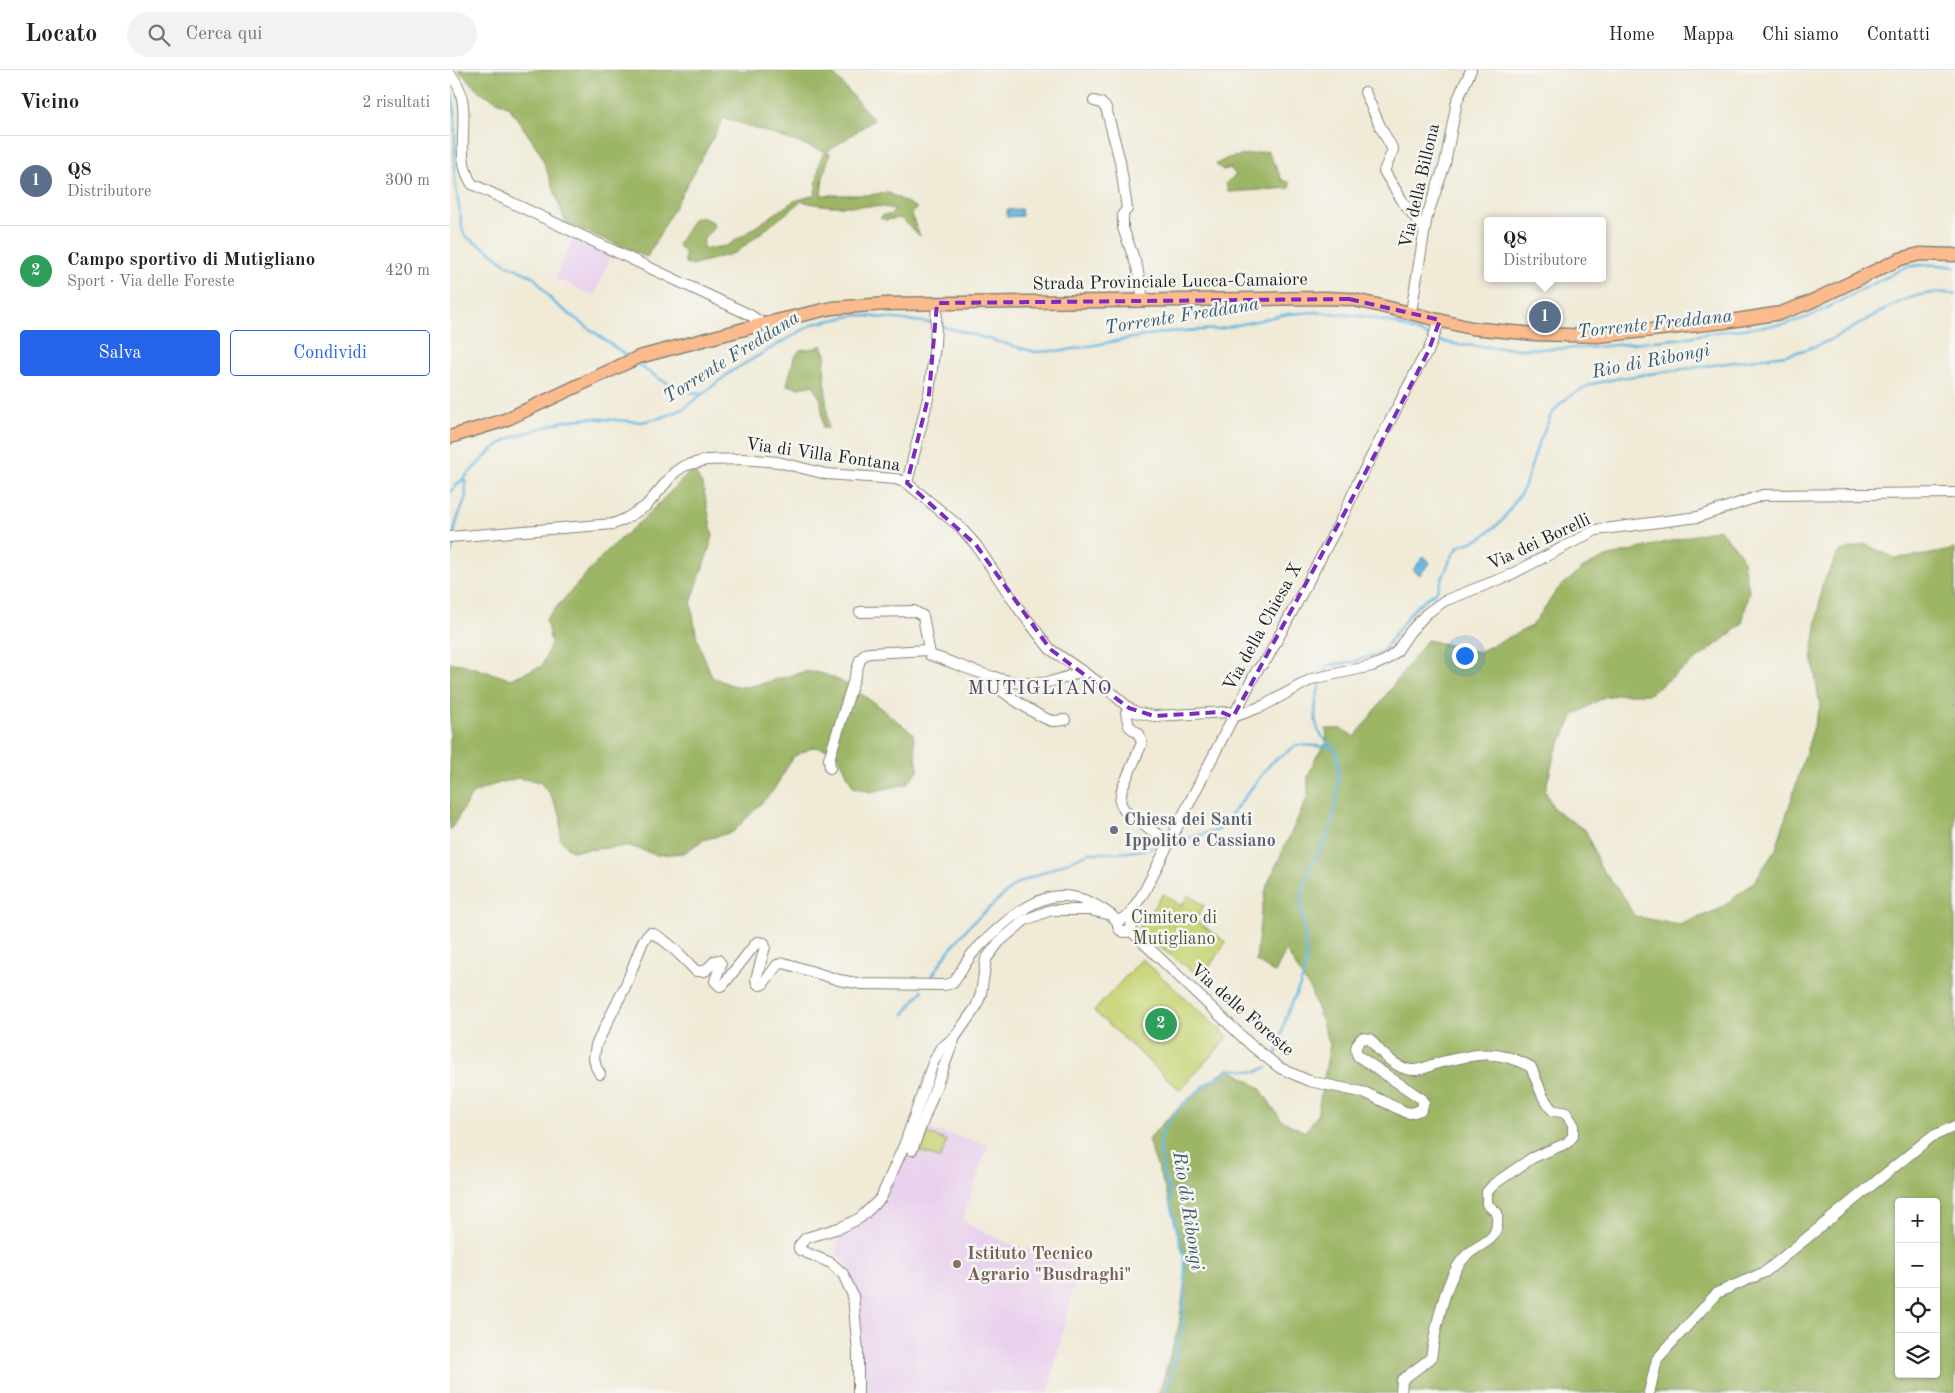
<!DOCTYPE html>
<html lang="it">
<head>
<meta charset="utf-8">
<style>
	:root { --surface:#fff; --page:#f2f2f2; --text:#222; --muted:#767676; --line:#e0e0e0; --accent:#2563eb }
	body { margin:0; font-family:"Old Standard TT",serif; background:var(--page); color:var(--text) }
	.controls { position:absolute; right:15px; bottom:15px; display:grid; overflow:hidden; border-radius:5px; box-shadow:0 1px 4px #0004 }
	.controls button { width:45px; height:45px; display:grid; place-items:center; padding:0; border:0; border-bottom:1px solid var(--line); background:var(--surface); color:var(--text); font:25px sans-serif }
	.you { position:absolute; left:1014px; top:585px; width:18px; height:18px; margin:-12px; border:4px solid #fff; border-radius:50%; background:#1a73e8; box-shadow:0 0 0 8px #1a73e833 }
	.badge { display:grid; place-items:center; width:32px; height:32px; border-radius:50%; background:var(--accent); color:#fff; font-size:16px; font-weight:700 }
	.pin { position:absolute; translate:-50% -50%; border:2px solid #fff; box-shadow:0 1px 5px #0006 }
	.popup { position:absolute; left:1034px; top:147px; width:122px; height:65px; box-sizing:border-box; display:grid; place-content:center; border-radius:5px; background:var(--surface); filter:drop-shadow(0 1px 4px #0005); font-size:16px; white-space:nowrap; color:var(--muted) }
	.popup b { font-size:19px; color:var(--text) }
	.popup::after { content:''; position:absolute; left:50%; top:100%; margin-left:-10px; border:10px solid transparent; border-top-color:var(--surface) }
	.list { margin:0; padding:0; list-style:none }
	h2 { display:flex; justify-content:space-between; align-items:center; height:65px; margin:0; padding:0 20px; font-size:21px }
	h2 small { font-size:16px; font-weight:400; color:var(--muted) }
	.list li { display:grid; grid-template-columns:32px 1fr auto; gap:15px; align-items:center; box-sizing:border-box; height:90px; padding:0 20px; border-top:1px solid var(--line) }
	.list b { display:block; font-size:19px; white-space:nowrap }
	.list p { margin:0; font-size:16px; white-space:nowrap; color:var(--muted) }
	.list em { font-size:16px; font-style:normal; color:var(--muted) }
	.actions { display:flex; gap:10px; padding:15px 20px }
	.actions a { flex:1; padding:11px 0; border:1px solid var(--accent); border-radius:5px; text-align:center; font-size:18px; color:var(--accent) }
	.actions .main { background:var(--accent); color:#fff }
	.icon { flex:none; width:28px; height:28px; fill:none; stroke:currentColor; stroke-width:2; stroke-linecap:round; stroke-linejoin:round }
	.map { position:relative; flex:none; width:1505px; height:1323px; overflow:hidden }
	header { display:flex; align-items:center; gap:30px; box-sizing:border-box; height:70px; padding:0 25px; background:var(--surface); border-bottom:1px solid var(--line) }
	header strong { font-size:24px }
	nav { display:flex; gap:28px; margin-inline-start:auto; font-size:18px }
	.search { width:350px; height:45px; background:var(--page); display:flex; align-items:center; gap:12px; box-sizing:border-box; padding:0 18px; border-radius:28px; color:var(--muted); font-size:19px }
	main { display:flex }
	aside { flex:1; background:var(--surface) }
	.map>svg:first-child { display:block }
	.built { fill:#e9d1ed }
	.green { fill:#c7d475; stroke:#727848 }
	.forest { fill:#9db666; stroke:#5c6941; fill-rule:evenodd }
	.water { fill:#64b6e0; stroke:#40697e }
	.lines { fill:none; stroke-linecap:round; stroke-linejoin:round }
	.stream { stroke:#64b6e0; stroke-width:2.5 }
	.minor-casing { stroke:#868379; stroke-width:12 }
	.major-casing { stroke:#868379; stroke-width:15 }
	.minor { stroke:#fff; stroke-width:10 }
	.major { stroke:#fbbb8d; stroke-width:12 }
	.marked { fill:none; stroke:#7b2cbf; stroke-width:4; stroke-dasharray:10 6; stroke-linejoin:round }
	.worship-dot { fill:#6b7280; stroke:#f6f6f2; stroke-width:2 }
	.education-dot { fill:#8d6e63; stroke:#f6f6f2; stroke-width:2 }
	.labels { text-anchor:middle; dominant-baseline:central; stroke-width:5; stroke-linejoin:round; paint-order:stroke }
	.street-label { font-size:18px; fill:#1c1c1c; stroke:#f6f6f2 }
	.worship-label { font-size:18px; font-weight:bold; fill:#5b616d; stroke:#f6f6f2; text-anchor:start }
	.park-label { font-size:18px; fill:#4f5337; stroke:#f6f6f2 }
	.education-label { font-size:18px; font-weight:bold; fill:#785e54; stroke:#f6f6f2; text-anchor:start }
	.water-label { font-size:19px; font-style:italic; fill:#395a6a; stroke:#f6f6f2 }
	.quarter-label { font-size:20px; letter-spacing:1px; fill:#52475a; stroke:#f6f6f2 }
</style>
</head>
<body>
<header>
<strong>Locato</strong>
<div class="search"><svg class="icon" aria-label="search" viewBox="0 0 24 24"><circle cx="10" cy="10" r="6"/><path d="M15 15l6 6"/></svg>Cerca qui</div>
<nav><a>Home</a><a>Mappa</a><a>Chi siamo</a><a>Contatti</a></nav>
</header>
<main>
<aside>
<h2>Vicino<small>2 risultati</small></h2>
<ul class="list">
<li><span class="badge" style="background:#5c6f8a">1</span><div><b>Q8</b><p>Distributore</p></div><em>300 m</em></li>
<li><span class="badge" style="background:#2e9e5b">2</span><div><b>Campo sportivo di Mutigliano</b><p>Sport · Via delle Foreste</p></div><em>420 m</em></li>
</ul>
<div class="actions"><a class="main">Salva</a><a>Condividi</a></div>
</aside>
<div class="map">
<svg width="1505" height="1323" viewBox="0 0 1505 1323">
	<rect width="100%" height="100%" fill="#f6f6f2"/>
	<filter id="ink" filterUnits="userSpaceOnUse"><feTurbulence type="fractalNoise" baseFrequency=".02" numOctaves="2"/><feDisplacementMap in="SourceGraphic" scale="10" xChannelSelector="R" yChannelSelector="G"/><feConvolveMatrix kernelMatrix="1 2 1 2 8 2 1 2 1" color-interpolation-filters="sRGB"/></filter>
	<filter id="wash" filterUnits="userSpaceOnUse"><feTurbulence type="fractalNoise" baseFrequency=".0096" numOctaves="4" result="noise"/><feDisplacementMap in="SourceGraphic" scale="20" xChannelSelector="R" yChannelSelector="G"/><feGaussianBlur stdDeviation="1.12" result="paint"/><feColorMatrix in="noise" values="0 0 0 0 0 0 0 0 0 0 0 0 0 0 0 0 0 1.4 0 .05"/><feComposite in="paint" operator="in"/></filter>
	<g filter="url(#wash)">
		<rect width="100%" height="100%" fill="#f0ead6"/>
		<g class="built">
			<polygon points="123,167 162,184 144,226 105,208"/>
			<polygon points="474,1057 538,1075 512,1151 558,1173 608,1189 628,1200 598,1323 408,1323 404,1213 399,1198 394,1189 386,1183 386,1178 392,1159 433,1131 455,1078"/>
		</g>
		<g class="green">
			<polygon points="713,824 731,836 739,825 754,836 745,850 776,872 752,907 693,866 690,861 690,856"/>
			<polygon points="692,889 778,967 730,1020 644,941"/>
			<polygon points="472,1061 497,1071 490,1089 465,1079"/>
		</g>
		<g class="forest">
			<polygon points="8,0 380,0 424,50 376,82 274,48 197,187 116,153 90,82 59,37 30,22"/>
			<polygon points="818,81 832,110 839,112 840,118 778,122 776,113 786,105 780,98 773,100 766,94 778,88"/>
			<path d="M380 83 373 107 371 125H420L437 122 467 138 461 144 470 166C462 160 458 153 450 148L436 150 430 148 433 145H440L446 139C415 132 382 141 352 131L285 183 241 195 235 193V184L228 174 244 148 251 147 263 152 264 158 254 168 253 179 277 176 344 131 365 125 370 91 373 84Z"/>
			<polygon points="372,275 376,285 374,296 378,358 373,358 371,330 365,320 364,315 349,318 337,315 344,288 350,280 366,278"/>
			<path d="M243 399 253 416 263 467 241 533 247 569 262 607C270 610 279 615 287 616 304 620 337 604 355 602 388 598 436 644 463 663L468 700 457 714 421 722 403 717 391 691 383 680 363 677 343 687 323 721 283 762 253 770 234 783 207 785 179 776 121 781 110 769 111 747 100 724 90 712 68 708 43 715 22 724 0 761V593L12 594 60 609 92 596 101 573 96 549 156 482 193 449Z"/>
			<path d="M1269 459 1291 484 1299 519 1292 554 1262 578 1199 624H1171L1154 627 1124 645 1105 683 1095 721 1104 739 1136 761 1150 797 1174 827 1184 846 1229 855 1270 839 1304 812 1326 779 1370 637 1362 585 1372 515 1389 482 1414 474 1445 488 1476 485 1505 479V1323H709L729 1256 735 1208 734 1186 718 1127 698 1070C721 1042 749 1020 779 998L810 1018 831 1050 855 1062 867 1046 880 975 861 921 836 880 825 903 806 891 811 843 817 815 858 726V707L865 689 877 672 876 659H892L905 667 977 570 1029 582 1082 556 1107 520 1133 498 1156 487ZM1449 1132H1486V1304H1449Z"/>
		</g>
		<g class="water">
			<polygon points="571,139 572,146 557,147 557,140"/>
			<polygon points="974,486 980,492 970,505 963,500"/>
		</g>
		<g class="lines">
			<g class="stream">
				<polyline points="0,19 2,24 5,43 5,111 12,157 15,166 38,180 56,194 84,207 103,232 178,287"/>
				<polyline points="488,255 585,282 617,280 716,262 770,259 837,244 866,242 919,247 943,253 981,267"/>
				<path d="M986 270 1009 275 1072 279 1137 278 1234 268 1259 263 1335 254 1359 247 1456 197C1473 194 1488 194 1505 197"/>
				<path d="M186 293C207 308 225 320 250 324"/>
				<polyline points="0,422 43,379 60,368 114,351 139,348 191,352 210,348 233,339 282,301 363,254 406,245 483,253"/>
				<polyline points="4,463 7,450 16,427 15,409"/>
				<polyline points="0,484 3,477 4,468"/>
				<path d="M874 604 876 598 879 595 903 592 932 582 961 542 973 531 987 521 1001 488 1008 477 1031 468 1052 451 1074 418 1088 375 1101 345 1110 334 1121 325 1142 314 1170 308 1335 285C1350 282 1364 277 1378 271 1418 253 1459 214 1505 224"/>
				<polyline points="738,768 769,760 821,693 847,675 882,677"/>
				<polyline points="479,911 497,883 519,856 566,814 639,783 669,783 694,780 714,774"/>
				<polyline points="454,944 472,921"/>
				<path d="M824 989C831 975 831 960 837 945 845 921 856 913 856 885 856 863 849 842 853 820 856 800 869 783 878 765 887 745 890 704 887 682 882 676 876 671 871 665 861 652 866 626 871 611"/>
				<polyline points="716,1323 733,1255 735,1206 734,1186 720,1134 720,1121 715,1110 710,1082 711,1065 718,1052 731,1036 759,1012 776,1002 783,999 807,1002 817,997"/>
			</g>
		</g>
	</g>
	<g filter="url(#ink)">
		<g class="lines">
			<g class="minor-casing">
				<g id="minor">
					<path d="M0 4C28 34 0 81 22 114L300 245 313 254"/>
					<polyline points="915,22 930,56 943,80 934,101 953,132 974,159"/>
					<polyline points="644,31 651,33 656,38 670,91 677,139 673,144 673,158 687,197 693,229"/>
					<polyline points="961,242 977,146 995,94 1007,31 1021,0"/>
					<polyline points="457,413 479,324 485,274 487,233"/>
					<polyline points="0,467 163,454 175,449 196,436 225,402 234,396 256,390 292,389 328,392 376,404 446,409 457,413 510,457 526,475 569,539 600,579 655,617 679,638 685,642 704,646 779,642 783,647 813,636 862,609 922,596 936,590 947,581 959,563 976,544 994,531 1058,506 1146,460 1248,447 1313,425 1505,423"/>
					<path d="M410 542 464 541 473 546 480 585C515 596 555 617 592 613 606 612 619 606 633 601"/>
					<path d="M545 607V615C555 624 591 649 603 651 607 651 611 650 615 650"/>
					<polyline points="679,638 676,643 679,656 689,664 692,673 672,719 670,732 674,740 700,760 720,771"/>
					<polyline points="380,698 379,689 410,590 415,584 420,583 479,580"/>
					<circle cx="675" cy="855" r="7"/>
					<polyline points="677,848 694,822 807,600 817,589 895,442 907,414 973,288 978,282 990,250"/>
					<path d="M680 860 802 976 830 998 859 1011 916 1023 955 1042 961 1043 971 1040 974 1032 972 1029 908 986C904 979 906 974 912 968L920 969C930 982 944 998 962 1000 971 1001 980 995 988 993 1024 984 1047 978 1081 997L1093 1027 1102 1040 1116 1043 1123 1054V1066L1117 1073 1082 1088 1044 1114 1037 1122V1134L1047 1143C1050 1176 1029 1170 1013 1189 995 1210 985 1260 981 1288L952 1310 951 1323"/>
					<path d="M150 1004 146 997 144 988 146 975 175 917 193 871 200 863C213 865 236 891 246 901H255L265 891 268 890 271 894 265 911 270 916 273 915 307 872 314 873 315 877 306 909 307 913 310 915 313 914 327 895 334 893 389 910 412 914 494 915 503 913C510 904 515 893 522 884 531 874 541 865 550 857 588 824 618 813 661 845"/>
					<polyline points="462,1080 505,967 526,937 531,924 536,889 549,872 575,850 601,840 640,840 661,845 668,852"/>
					<polyline points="408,1323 408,1282 403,1226 393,1204 381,1193 352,1181 349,1179 349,1176 356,1168 392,1157 410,1148 431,1128 455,1073 483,993 490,979 505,967"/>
					<polyline points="1199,1323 1207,1289 1267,1223 1315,1202 1481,1067 1505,1056"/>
				</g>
			</g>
			<g class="major-casing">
				<polyline id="major" points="0,367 55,350 189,287 313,254 382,238 436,234 875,228 899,229 923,234 1021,258 1085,264 1148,266 1274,252 1331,243 1358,233 1450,189 1470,184 1505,185"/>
			</g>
			<use href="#minor" class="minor"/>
			<use href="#major" class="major"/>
		</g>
	</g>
	<path class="marked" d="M899 229 990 250 978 282 895 442 783 647 771 642 704 646 679 638 600 579 526 475 457 413 479 324 487 233Z"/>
	<circle class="worship-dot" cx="664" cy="760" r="5"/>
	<circle class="education-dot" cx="507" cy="1194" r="5"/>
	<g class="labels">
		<g class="street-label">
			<text transform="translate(970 116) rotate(-77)">Via della Billona</text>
			<text transform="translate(720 212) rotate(-1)">Strada Provinciale Lucca-Camaiore</text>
			<text transform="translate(373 385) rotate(8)">Via di Villa Fontana</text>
			<text transform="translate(1089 472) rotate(-25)">Via dei Borelli</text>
			<text transform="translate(813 557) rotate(-61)">Via della Chiesa X</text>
			<text transform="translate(792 940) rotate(41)">Via delle Foreste</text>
		</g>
		<g class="worship-label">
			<text x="674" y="750">Chiesa dei Santi<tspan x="674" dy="21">Ippolito e Cassiano</tspan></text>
		</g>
		<g class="park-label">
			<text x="724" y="848">Cimitero di<tspan x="724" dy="21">Mutigliano</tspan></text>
		</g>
		<g class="education-label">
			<text x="517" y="1184">Istituto Tecnico<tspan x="517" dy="21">Agrario "Busdraghi"</tspan></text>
		</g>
		<g class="water-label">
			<text transform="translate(732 247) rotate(-9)">Torrente Freddana</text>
			<text transform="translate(1205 255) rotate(-6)">Torrente Freddana</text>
			<text transform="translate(282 288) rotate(-32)">Torrente Freddana</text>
			<text transform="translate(1201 292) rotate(-11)">Rio di Ribongi</text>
			<text transform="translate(737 1141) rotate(81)">Rio di Ribongi</text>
		</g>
		<g class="quarter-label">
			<text x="590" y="619">MUTIGLIANO</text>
		</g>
	</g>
</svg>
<div class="controls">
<button>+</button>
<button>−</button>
<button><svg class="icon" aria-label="locate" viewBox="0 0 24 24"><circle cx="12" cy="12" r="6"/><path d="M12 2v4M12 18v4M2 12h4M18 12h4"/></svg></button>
<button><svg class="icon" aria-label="layers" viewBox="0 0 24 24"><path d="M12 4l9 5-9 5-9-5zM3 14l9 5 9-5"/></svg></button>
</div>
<div class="you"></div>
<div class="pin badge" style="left:1095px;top:247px;background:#5c6f8a">1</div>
<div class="popup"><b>Q8</b>Distributore</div>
<div class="pin badge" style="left:711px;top:954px;background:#2e9e5b">2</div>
</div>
</main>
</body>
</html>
